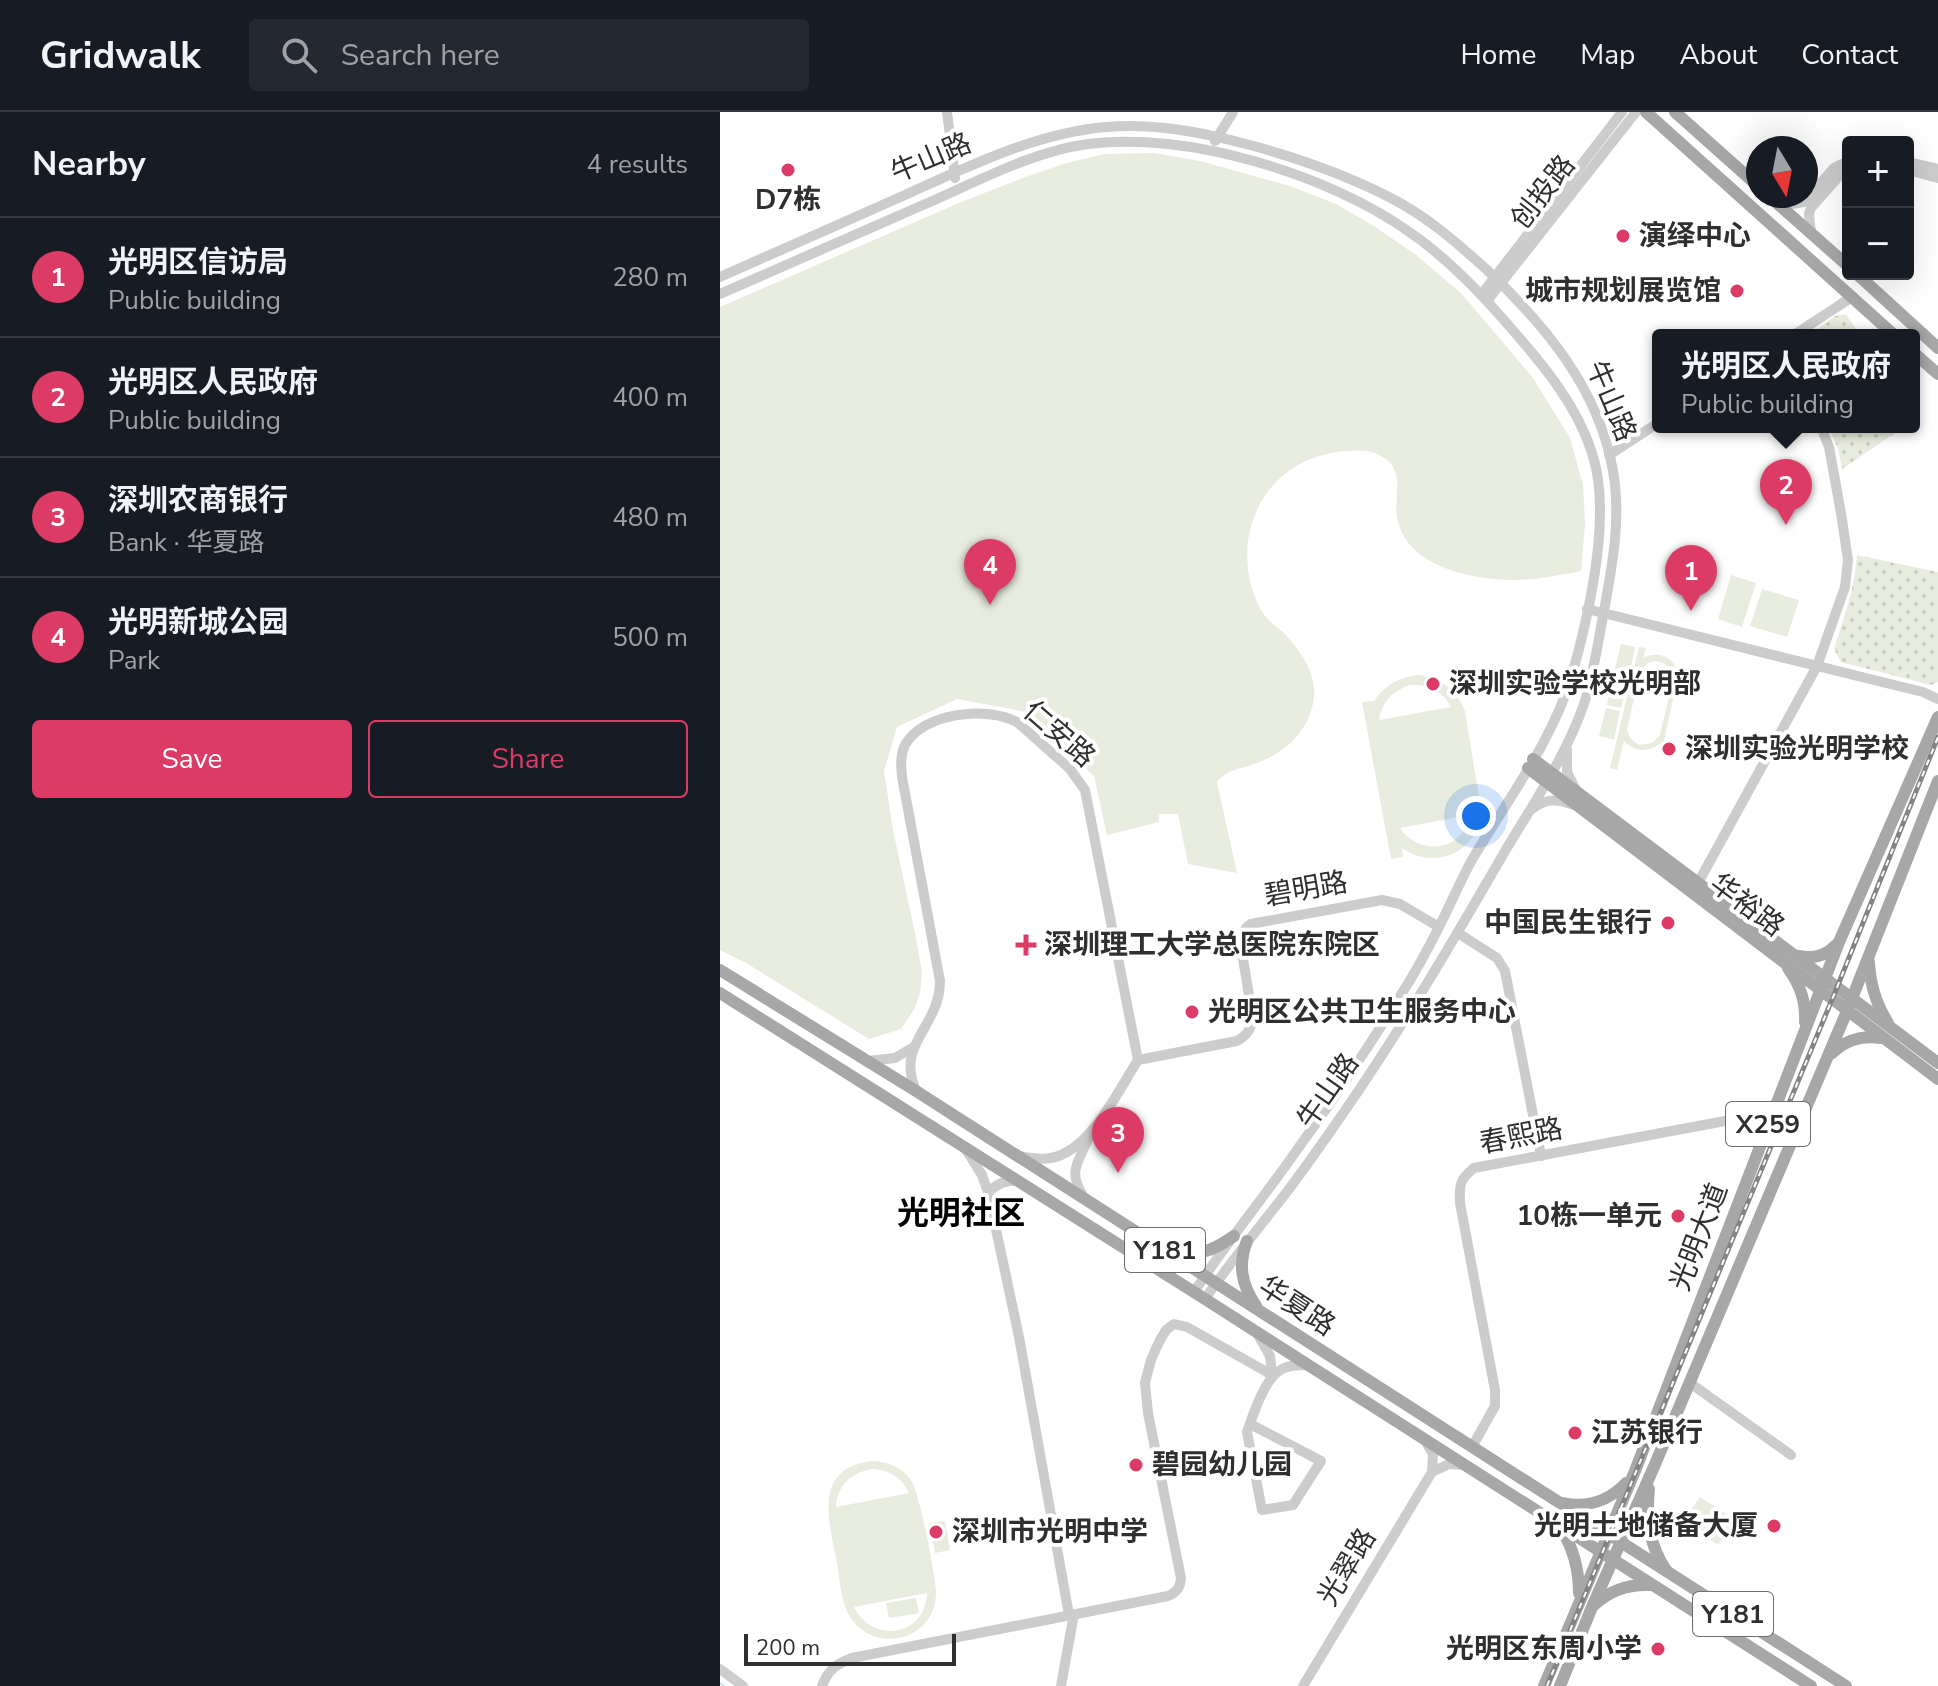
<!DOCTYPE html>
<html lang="en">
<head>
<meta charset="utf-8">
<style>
	:root { --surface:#171b24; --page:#242831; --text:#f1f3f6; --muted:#9ea1a6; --line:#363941; --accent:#dc3b65 }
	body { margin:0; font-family:"Nunito Sans","Noto Sans SC",sans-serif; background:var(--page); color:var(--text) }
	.controls { position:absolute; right:24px; top:24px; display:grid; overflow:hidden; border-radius:8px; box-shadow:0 8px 32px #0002 }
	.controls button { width:72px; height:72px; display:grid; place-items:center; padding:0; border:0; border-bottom:2px solid var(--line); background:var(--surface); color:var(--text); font:40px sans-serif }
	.compass { position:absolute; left:1026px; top:24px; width:72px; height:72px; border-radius:50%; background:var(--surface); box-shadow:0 8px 32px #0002; rotate:170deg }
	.scale { position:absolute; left:24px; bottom:20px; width:212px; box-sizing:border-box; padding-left:8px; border:4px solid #2f2f2f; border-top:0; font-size:22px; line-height:28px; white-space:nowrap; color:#2f2f2f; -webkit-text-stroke:6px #fff; paint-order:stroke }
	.you { position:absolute; left:756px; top:704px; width:28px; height:28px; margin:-20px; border:6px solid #fff; border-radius:50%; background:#1a73e8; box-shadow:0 0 0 12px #1a73e833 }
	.badge { display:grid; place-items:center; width:52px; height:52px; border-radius:50%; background:var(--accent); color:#fff; font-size:26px; font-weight:700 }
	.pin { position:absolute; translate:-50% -66px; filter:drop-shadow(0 2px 4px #0008) }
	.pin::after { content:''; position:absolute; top:42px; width:28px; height:24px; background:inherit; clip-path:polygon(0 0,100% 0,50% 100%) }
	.popup { position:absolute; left:932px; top:217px; width:268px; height:104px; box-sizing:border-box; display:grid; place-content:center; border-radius:8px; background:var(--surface); filter:drop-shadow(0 2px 6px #0005); font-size:26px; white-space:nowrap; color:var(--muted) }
	.popup b { font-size:30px; color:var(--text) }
	.popup::after { content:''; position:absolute; left:50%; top:100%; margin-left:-16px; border:16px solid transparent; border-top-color:var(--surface) }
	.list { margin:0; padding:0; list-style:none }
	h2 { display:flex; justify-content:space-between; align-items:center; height:104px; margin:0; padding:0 32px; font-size:34px }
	h2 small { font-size:26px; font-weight:400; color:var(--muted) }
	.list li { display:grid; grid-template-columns:52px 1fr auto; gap:24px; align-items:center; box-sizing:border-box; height:120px; padding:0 32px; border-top:2px solid var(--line) }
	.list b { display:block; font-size:30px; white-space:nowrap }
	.list p { margin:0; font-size:26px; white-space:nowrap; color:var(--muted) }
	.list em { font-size:26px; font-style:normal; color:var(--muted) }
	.actions { display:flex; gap:16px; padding:24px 32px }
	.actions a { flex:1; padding:18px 0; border:2px solid var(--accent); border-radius:8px; text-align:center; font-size:28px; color:var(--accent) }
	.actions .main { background:var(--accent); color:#fff }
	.icon { flex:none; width:44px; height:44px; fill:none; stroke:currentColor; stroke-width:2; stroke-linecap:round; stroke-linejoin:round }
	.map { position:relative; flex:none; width:1218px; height:1574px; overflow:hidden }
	header { display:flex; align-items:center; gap:48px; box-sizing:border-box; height:112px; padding:0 40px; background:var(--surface); border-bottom:2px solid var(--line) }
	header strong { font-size:38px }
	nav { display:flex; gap:44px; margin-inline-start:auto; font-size:28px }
	.search { width:560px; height:72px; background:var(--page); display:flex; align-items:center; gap:20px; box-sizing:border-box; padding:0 28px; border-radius:8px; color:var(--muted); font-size:30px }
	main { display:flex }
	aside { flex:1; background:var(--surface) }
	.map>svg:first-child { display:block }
	.grass { fill:url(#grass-dots) }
	.park { fill:#e8ecde; fill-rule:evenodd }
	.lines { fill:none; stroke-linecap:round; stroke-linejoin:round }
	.stream { stroke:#cbe4ea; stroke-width:2 }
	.minor { stroke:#ccc; stroke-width:10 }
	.major { stroke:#a7a7a7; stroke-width:12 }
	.rail-casing { stroke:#848484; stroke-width:5 }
	.rail { stroke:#fff; stroke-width:2; stroke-dasharray:6; stroke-linecap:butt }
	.poi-dot { fill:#dc3b65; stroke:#fff; stroke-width:3 }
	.labels { text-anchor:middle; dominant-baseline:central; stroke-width:8; stroke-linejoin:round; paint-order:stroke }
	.shield { fill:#fff; stroke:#6d6d6d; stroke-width:2 }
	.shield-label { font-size:26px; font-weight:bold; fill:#2f2f2f }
	.street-label { font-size:28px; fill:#2f2f2f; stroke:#fff }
	.poi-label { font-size:28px; font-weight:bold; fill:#2f2f2f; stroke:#fff; text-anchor:start }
	.quarter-label { font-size:32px; font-weight:bold; fill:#000; stroke:#fff }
</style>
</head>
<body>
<header>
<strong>Gridwalk</strong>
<div class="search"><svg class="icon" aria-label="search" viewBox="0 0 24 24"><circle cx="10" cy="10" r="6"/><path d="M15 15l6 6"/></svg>Search here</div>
<nav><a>Home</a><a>Map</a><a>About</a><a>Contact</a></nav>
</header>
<main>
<aside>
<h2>Nearby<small>4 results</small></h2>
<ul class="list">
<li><span class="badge">1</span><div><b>光明区信访局</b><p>Public building</p></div><em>280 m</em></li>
<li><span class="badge">2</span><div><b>光明区人民政府</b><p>Public building</p></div><em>400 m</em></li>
<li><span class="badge">3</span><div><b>深圳农商银行</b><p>Bank · 华夏路</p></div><em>480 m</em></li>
<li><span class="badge">4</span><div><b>光明新城公园</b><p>Park</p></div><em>500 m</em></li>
</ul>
<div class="actions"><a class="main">Save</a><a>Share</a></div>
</aside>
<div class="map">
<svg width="1218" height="1574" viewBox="0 0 1218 1574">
	<defs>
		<pattern id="grass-dots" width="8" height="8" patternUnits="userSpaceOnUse" patternTransform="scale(2)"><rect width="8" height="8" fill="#e8ecde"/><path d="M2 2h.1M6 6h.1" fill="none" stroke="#c7cbbf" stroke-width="1.8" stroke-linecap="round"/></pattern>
	</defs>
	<rect width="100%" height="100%" fill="#fff"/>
	<g class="grass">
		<polygon points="1126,202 1140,223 1089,223 1115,204"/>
		<polygon points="1108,315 1184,315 1122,357 1118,336"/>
		<path d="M1137 443 1218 460V570L1211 573 1121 550 1114 537C1125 502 1134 480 1137 443Z"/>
	</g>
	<g class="park">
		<path d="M434 41 480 49 570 74 616 92 654 114 696 143 742 182 813 266 850 326 863 373 865 412 861 459C839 463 817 468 795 468 753 468 685 455 677 405 673 384 687 358 661 344 651 338 638 338 626 339 577 343 539 373 529 423 524 448 529 482 545 504 550 510 557 515 563 520 579 537 596 559 594 584 591 618 565 642 534 652 520 657 506 658 497 670L517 761 468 752 458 702H439V710L387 723 374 664 302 599 237 587 177 615 164 659 173 718 197 831 202 861 200 881 195 896 181 917 149 927 26 851 0 838V195L241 90 303 66 343 52 384 42Z"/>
		<polygon points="1011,463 1036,471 1022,515 998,507"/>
		<polygon points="1042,477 1079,488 1067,525 1030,514"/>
		<polygon points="901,532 915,535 909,564 894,560"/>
		<path d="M919 535 926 536 923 546C939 538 956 545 958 564L944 629C931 640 916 642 904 629L897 658 890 656ZM934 549C945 550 952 555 953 567L940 623 932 631 919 633 910 626 907 618 920 559 928 551Z"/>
		<path d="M699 563C721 566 736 577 745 599 748 617 751 636 754 655 760 689 770 726 730 743 713 749 696 746 682 736L683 745 671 747 642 590 654 589C665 573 679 565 699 563ZM690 573C709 572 723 579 731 595L659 608C662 590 672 579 690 573ZM749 703C745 739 699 745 680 716Z"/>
		<polygon points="893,565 908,568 901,596 887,593"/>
		<polygon points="886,596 900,599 894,628 879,624"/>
		<path d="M153 1349C168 1350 181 1355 190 1367 200 1379 215 1462 216 1480 216 1486 215 1492 213 1498 200 1531 154 1537 133 1509 121 1494 120 1469 117 1451 109 1409 92 1355 153 1349ZM153 1357C170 1358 182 1366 189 1381L116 1395C117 1373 132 1360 153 1357ZM207 1481C206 1524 153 1533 134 1495Z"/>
		<polygon points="980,1385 1015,1408 998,1433 963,1409"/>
		<polygon points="225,1409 230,1438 215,1441 209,1411"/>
		<polygon points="196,1486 199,1501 169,1506 166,1491"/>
	</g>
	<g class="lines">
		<polyline class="stream" points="0,1571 4,1574"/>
		<g class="minor">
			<polyline points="227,0 235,66"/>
			<polyline points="495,29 513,0"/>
			<polyline points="1188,50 1218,57"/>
			<polyline points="1188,58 1218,66"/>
			<polyline points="1060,94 1084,90 1114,56 1128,49"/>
			<polyline points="1091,121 1089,102 1091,96 1121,62 1128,58"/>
			<path d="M0 165C62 137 124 110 185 83 249 54 316 21 386 15 434 11 481 20 526 32 575 45 624 62 669 85 705 103 736 130 766 157 825 213 879 277 893 359 902 409 891 460 882 510 877 536 873 563 865 589 847 643 813 692 784 741 733 829 682 916 624 1000 603 1030 582 1061 559 1090 534 1122 508 1153 485 1187"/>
			<path d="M0 182C73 150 146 118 219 86 266 65 316 39 368 32 466 19 607 62 688 119 732 149 768 189 802 229 836 268 870 314 878 367 886 425 868 506 852 563 833 628 788 687 753 746 740 769 730 794 718 817 706 841 693 864 679 886 647 937 614 987 579 1035 545 1084 507 1130 474 1180"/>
			<polyline points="761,183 902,0"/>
			<polyline points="767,189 916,0"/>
			<polyline points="1074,223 1132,185"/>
			<polyline points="889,343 938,311"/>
			<polyline points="867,497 1158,569 1203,580 1218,587"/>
			<polyline points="847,638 847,660 855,676"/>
			<path d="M812 697C825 687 837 686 853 693"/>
			<polyline points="978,771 1097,554 1125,475 1128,448 1121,401 1109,335 1101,315"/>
			<polyline points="738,821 777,846 785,859 821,1044"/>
			<polyline points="148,949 175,946 192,936"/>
			<path d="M196 979C175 930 220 916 220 869L182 665C181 654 180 643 185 633 204 600 267 594 297 610L350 657 365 678 418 948"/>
			<polyline points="247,1039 262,1063 268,1080"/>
			<path d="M299 1044C309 1046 320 1048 331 1046 370 1039 398 979 418 948L517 929C529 922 532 916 532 902L520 828 526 816 531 812 662 788 680 792 719 815"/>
			<path d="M299 1069C285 1068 279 1071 268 1080L299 1225 349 1503"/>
			<path d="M363 1084C347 1058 359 1050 369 1025"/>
			<polyline points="537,1221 550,1244 552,1263"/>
			<polyline points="970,1271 1071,1343"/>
			<path d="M530 1312 601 1349 573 1393 542 1398 527 1320C533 1303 545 1265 562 1257 569 1253 579 1253 588 1253"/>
			<path d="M752 1335 775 1294V1278L740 1091C739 1073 740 1067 754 1056L1053 1000"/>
			<polyline points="712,1360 729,1352 744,1353"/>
			<polyline points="0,1557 23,1574"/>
			<path d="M102 1574C108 1558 116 1552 132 1546L448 1484C457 1480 460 1476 461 1466L428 1301 425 1271 431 1248 439 1230 446 1218 454 1212 467 1215 552 1263"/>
			<polyline points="341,1574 354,1502"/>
			<polyline points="583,1574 712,1360 713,1342 706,1330"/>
		</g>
		<g class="major">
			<polyline points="926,0 1174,223"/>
			<polyline points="955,0 1038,74"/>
			<polyline points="1049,84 1128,154"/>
			<polyline points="1137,162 1218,236"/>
			<polyline points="1194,241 1218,262"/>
			<polyline points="813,647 1218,951"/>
			<polyline points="808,656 1218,967"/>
			<path d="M1079 844C1094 847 1105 844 1116 833"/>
			<path d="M1149 850C1150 873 1156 892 1168 911"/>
			<path d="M1068 856C1080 873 1086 889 1085 910"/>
			<polyline points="0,858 196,979 1126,1574"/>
			<polyline points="0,881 485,1187 1091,1574"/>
			<path d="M1112 941C1126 928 1141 923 1161 926"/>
			<path d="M527 1129C518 1152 521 1172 536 1194"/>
			<path d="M450 1138C478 1144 490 1141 514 1124"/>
			<path d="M929 1377C926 1407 929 1433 946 1458"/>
			<path d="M843 1391C867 1396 889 1389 906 1371"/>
			<path d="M840 1415C853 1435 859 1457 859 1481"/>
			<path d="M874 1493C890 1478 908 1472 930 1473"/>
			<polyline points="824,1574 915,1359 1119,830 1218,605"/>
			<polyline points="840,1574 872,1495 933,1357 1127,899 1218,669"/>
		</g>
		<g class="rail-casing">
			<polyline id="rail" points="827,1574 1116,878 1218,625"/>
		</g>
		<use href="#rail" class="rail"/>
	</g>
	<g class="poi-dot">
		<circle cx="68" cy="58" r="8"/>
		<circle cx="903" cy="124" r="8"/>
		<circle cx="1017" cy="179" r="8"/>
		<circle cx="713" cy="572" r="8"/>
		<circle cx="949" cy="637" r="8"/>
		<circle cx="948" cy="811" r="8"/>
		<path d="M302 821h8v8h8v8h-8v8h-8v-8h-8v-8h8z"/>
		<circle cx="472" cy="900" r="8"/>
		<circle cx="958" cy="1104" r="8"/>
		<circle cx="855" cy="1321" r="8"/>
		<circle cx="416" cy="1353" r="8"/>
		<circle cx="1054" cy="1414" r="8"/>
		<circle cx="216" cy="1420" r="8"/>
		<circle cx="938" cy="1537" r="8"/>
	</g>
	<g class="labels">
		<g class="shield">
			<rect x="1006" y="990" width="84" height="44" rx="6"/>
			<rect x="405" y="1116" width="80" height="44" rx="6"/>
			<rect x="973" y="1480" width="80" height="44" rx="6"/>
		</g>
		<g class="shield-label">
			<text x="1048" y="1012">X259</text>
			<text x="445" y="1138">Y181</text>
			<text x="1013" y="1502">Y181</text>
		</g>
		<g class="street-label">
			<text transform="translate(211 46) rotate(-23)">牛山路</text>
			<text transform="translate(823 80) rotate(-52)">创投路</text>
			<text transform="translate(891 289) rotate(67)">牛山路</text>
			<text transform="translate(339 622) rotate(41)">仁安路</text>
			<text transform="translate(586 777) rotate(-10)">碧明路</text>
			<text transform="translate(1027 793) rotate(37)">华裕路</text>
			<text transform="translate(608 979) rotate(-55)">牛山路</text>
			<text transform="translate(801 1024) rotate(-11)">春熙路</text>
			<text transform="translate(979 1125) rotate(-69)">光明大道</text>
			<text transform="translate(577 1194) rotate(33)">华夏路</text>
			<text transform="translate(627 1455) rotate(-59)">光翠路</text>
		</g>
		<g class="poi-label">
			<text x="68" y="88" text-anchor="middle">D7栋</text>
			<text x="919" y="124">演绎中心</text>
			<text x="1001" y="179" text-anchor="end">城市规划展览馆</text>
			<text x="729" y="572">深圳实验学校光明部</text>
			<text x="965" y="637">深圳实验光明学校</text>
			<text x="932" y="811" text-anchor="end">中国民生银行</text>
			<text x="324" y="833">深圳理工大学总医院东院区</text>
			<text x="488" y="900">光明区公共卫生服务中心</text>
			<text x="942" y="1104" text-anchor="end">10栋一单元</text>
			<text x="871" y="1321">江苏银行</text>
			<text x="432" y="1353">碧园幼儿园</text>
			<text x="1038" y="1414" text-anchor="end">光明土地储备大厦</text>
			<text x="232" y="1420">深圳市光明中学</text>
			<text x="922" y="1537" text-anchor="end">光明区东周小学</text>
		</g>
		<g class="quarter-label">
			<text x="241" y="1101">光明社区</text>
		</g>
	</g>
</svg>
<div class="controls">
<button>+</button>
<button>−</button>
</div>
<svg class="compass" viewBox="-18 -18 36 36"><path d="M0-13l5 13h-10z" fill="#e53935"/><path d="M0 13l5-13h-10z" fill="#9ea1a6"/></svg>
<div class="scale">200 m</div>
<div class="you"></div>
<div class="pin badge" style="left:971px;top:499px">1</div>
<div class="pin badge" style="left:1066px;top:413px">2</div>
<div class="popup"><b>光明区人民政府</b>Public building</div>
<div class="pin badge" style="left:398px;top:1061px">3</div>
<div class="pin badge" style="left:270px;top:493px">4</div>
</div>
</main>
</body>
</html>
